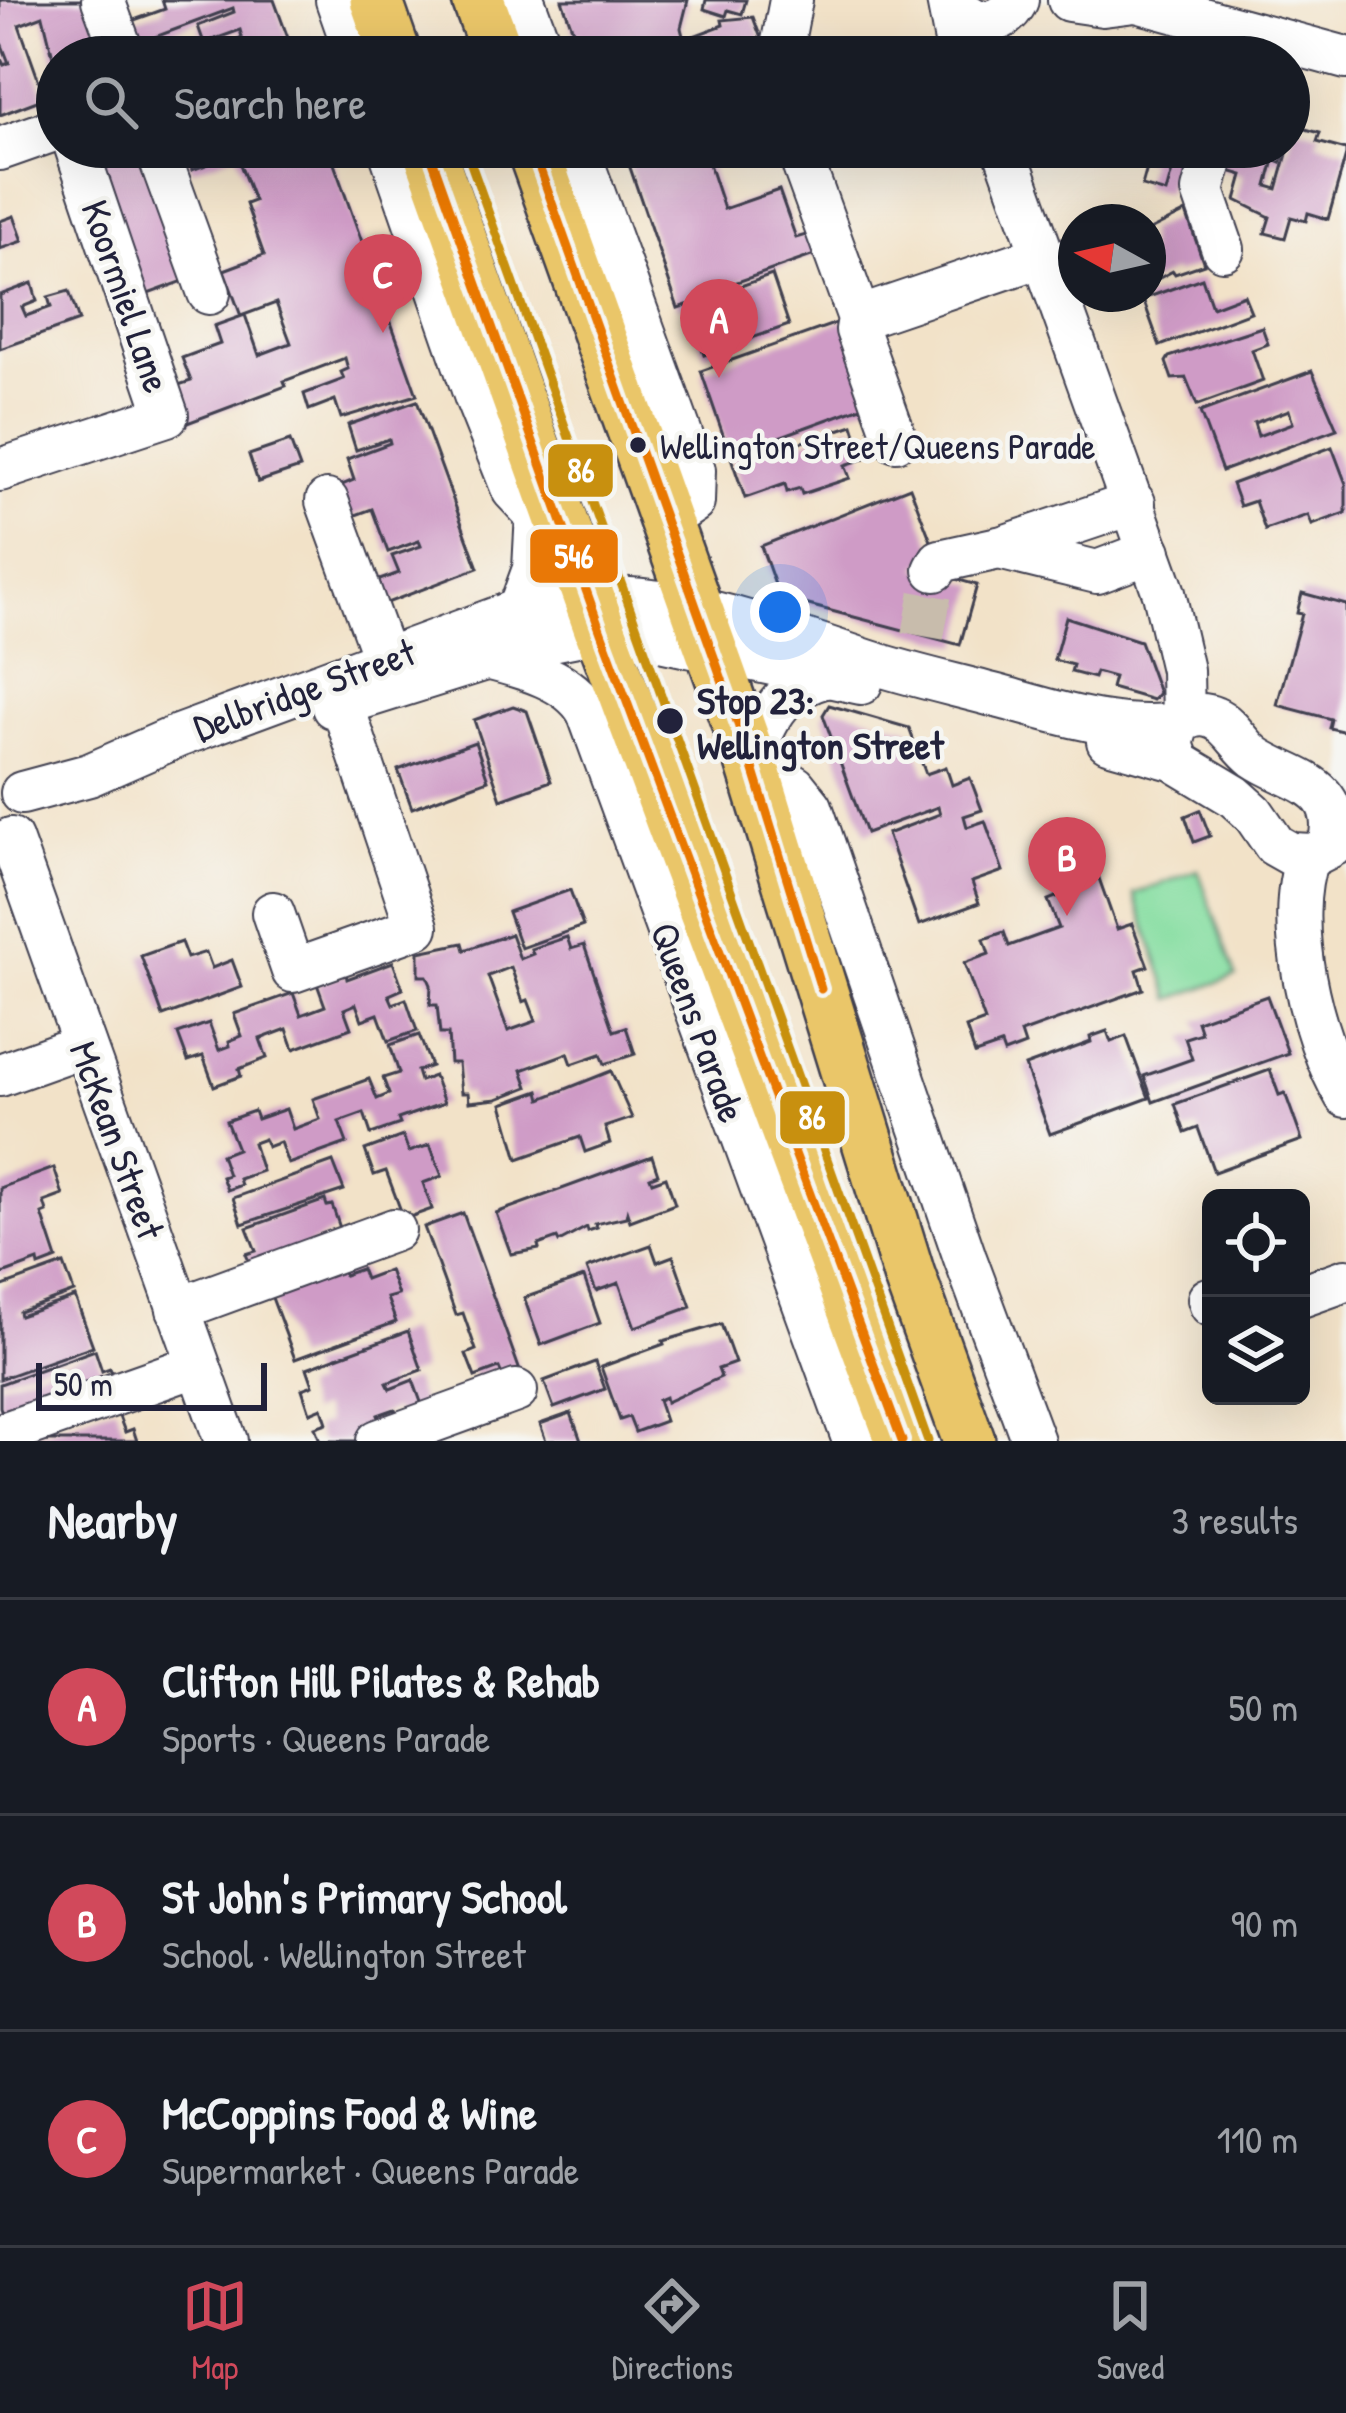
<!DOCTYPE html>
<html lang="en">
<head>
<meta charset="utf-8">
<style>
	:root { --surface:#171b24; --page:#20242c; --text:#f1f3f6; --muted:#9ea1a6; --line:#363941; --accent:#d1495b }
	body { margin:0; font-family:"Patrick Hand",sans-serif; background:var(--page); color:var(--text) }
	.controls { position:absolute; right:36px; bottom:36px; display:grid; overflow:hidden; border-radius:18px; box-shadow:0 12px 48px #0002 }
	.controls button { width:108px; height:108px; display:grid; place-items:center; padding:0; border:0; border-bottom:3px solid var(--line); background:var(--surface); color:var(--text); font:60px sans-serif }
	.compass { position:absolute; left:1058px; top:204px; width:108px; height:108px; border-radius:50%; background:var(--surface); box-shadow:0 12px 48px #0002; rotate:278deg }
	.scale { position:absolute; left:36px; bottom:30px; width:231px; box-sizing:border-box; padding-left:12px; border:6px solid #22223b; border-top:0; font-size:33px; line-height:42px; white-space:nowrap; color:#22223b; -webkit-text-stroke:9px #f6f6f2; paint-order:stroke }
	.you { position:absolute; left:780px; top:612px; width:42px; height:42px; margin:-30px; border:9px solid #fff; border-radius:50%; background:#1a73e8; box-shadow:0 0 0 18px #1a73e833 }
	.badge { display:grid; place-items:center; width:78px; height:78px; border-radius:50%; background:var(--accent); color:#fff; font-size:39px; font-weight:700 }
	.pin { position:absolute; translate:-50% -99px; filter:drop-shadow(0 3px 6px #0008) }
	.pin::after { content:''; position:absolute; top:63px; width:42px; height:36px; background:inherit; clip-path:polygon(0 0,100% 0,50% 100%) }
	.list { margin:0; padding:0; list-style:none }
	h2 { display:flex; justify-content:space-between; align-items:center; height:156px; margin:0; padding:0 48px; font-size:51px }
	h2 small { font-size:39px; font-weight:400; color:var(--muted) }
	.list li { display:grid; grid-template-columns:78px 1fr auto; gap:36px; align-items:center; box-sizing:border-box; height:216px; padding:0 48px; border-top:3px solid var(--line) }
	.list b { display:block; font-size:45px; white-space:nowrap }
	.list p { margin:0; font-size:39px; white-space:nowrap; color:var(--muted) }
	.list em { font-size:39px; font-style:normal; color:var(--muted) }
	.icon { flex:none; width:66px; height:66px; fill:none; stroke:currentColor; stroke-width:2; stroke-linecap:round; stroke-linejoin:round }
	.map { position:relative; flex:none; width:1346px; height:1441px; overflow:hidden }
	.search { position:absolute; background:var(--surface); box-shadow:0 12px 48px #0002; left:36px; right:36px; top:36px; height:132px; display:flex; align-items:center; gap:30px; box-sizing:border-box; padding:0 42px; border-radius:66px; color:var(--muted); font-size:45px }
	.sheet { height:804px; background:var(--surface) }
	nav { display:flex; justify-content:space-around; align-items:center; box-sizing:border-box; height:168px; border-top:3px solid var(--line); background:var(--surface); font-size:33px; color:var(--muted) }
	nav a { display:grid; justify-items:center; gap:6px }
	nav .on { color:var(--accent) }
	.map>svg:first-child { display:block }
	.green { fill:#87dea2; stroke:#54806e; stroke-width:3 }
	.building { fill:#cf9bc6; fill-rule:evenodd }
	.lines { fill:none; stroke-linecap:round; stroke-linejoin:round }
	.minor-tunnel { stroke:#c8bcac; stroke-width:42; stroke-dasharray:42 21; stroke-linecap:butt }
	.minor-casing { stroke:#413f50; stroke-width:46 }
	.major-casing { stroke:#413f50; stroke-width:56 }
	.minor { stroke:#fff; stroke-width:42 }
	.major { stroke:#eac669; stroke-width:51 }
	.bus-1-casing { stroke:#f6f6f2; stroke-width:18 }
	.bus-1 { stroke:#e97806; stroke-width:9 }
	.tram-1-casing { stroke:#f6f6f2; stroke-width:18 }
	.tram-1 { stroke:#c8900f; stroke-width:9 }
	.bus-dot { fill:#22223b; stroke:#f6f6f2; stroke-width:4.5 }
	.labels { text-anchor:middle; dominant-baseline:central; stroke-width:9; stroke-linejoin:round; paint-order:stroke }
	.bus-label { font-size:36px; fill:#22223b; stroke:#f6f6f2; text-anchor:start }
	.street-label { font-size:39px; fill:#22223b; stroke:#f6f6f2 }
	.stop-label { font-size:39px; font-weight:bold; fill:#22223b; stroke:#f6f6f2; text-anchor:start }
	.line-badge { stroke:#f6f6f2; stroke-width:4.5 }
	.badge-label { font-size:33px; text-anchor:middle; font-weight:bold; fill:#fff }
</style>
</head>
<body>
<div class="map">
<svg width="1346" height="1441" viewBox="0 0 1346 1441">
	<rect width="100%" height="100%" fill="#f6f6f2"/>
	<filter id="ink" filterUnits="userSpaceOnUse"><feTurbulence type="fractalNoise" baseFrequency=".00833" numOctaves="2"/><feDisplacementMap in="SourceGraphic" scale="24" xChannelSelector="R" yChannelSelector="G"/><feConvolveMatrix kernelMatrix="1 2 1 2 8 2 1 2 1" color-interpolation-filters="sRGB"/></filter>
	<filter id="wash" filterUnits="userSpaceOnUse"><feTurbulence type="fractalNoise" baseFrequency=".004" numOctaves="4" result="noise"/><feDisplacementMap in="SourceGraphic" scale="48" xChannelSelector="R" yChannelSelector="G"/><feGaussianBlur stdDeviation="2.7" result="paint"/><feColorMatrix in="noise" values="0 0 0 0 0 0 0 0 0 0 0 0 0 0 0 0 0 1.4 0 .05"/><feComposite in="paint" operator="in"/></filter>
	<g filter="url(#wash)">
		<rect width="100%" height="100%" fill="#f2e2c8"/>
		<polygon class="green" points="1198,870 1236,976 1171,999 1134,894"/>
		<g id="blocks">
			<g class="building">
				<polygon points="0,0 86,0 107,47 81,57 57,57 57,73 43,16 19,25 45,98 0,115 0,57 4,65 9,63 0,40"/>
				<polygon points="162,0 274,0 295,57 200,57 242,37 240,30 204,43 198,26 234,12 233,8 131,46 123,24 165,9"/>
				<polygon points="562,0 688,0 681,28 683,36 630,54 632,57 589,57 580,34 575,36"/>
				<polygon points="706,0 746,0 742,14 728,10 726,16 704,9"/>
				<polygon points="753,17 768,57 638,57 723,25 722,20"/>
				<polygon points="1295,126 1320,133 1317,142 1346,150 1346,155 1328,219 1308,213 1306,221 1291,217 1285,238 1265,233 1270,217 1236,200 1243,175 1215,167 1221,147 1286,147 1281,163 1274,160 1267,186 1277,189"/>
				<polygon points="83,147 137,147 192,278 137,298"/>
				<polygon points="184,147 328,147 417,395 341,418 335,400 309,410 304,394 344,379 341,372 348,369 345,358 284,381 286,386 182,425 169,388 191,381 182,358 220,344 214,326 245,315 259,355 291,343 276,303 241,316 224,270 264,255 246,204 254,201 236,154 192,170"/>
				<polygon points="623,147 756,147 709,164 724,209 779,190 796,238 816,232 823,252 717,289 718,294 772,275 789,325 704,355 687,305 678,308"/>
				<polygon points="1103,147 1208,147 1201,171 1174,164 1166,193 1142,186 1149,161"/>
				<polygon points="1186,212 1204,264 1175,274 1173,271 1148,284 1148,231"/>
				<polygon points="14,216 23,241 0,249 0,221"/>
				<polygon points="1202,278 1212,307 1244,295 1251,312 1160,346 1143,299"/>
				<polygon points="32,283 37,301 22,307 26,316 51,307 48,297 69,291 79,321 0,349 0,295"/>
				<polygon points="845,320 875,402 771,440 775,451 853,425 864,459 845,465 850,478 802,494 800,488 787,492 785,484 745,498 701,371"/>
				<polygon points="1262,327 1268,344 1252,350 1263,381 1197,405 1186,378 1172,379 1166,362 1169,357"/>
				<path d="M1312 371 1337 429 1222 471 1200 412ZM1289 410 1293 423 1258 436 1254 423Z"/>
				<polygon points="417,401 478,568 374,608 366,585 399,573 392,556 421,546 419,541 388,552 372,509 342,520 330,490 354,480 347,459 390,443 389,439 356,450 348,425"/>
				<polygon points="290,441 300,468 258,482 249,455"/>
				<polygon points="1332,447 1346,484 1346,513 1312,525 1308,515 1265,530 1255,501 1240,506 1232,484"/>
				<polygon points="910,487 936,554 916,568 977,585 960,645 786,599 778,593 761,546"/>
				<polygon points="1302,593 1346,605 1346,732 1329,728 1331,719 1277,705 1302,614 1297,613"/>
				<polygon points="1066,617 1140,641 1159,693 1153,700 1111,688 1114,677 1096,672 1094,678 1071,672 1073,665 1054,660"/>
				<polygon points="829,705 909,728 926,774 946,767 952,785 970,778 982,810 964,816 967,827 985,821 1003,871 972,882 979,903 919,925 887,834 940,814 938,807 866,833 823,715"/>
				<polygon points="513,706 527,711 551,781 501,799 474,720"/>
				<polygon points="475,742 488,780 412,808 398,770"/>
				<polygon points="1200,810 1210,836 1194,842 1185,816"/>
				<polygon points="1096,870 1117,929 1132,924 1148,966 1137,970 1143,989 1021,1033 1025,1045 1004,1053 1001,1045 975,1054 966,1028 985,1021 964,963 989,954 984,939 1004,932 1009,946 1059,928 1048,900 1061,895 1058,884"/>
				<polygon points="570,890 583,926 521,948 508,912"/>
				<path d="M511 934 520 959 533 954 531 949 567 937 571 949 584 945 614 1031 626 1027 635 1054 605 1064 601 1054 572 1064 568 1053 522 1070 528 1087 497 1099 469 1102 468 1093H461L458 1063H450L448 1034H440L437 1005H430L431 985 427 976H419V952L463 943 465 950ZM511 967 523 1002 528 1000 536 1021 508 1031 488 976Z"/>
				<polygon points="181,942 187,958 206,952 212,968 232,960 242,987 163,1016 141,956"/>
				<polygon points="393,962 403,989 389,995 393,1004 406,999 417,1031 388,1041 378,1014 362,1020 356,1004 344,1009 351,1028 294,1049 287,1029 260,1039 267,1058 239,1069 241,1076 214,1086 203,1056 188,1061 178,1034 209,1023 219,1050 230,1046 229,1041 242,1036 234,1014 293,993 301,1015 325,1006 317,984 346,974 347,979"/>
				<polygon points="1267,996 1288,1053 1153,1102 1144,1076 1192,1059 1185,1038 1201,1033 1197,1021"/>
				<polygon points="1107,1031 1111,1042 1126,1036 1149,1098 1050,1134 1025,1066 1091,1042 1090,1037"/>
				<polygon points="419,1035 431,1066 417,1071 420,1081 434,1076 444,1103 398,1119 400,1124 371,1134 364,1113 339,1122 347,1143 288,1164 280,1142 267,1147 264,1139 253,1143 262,1171 239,1179 241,1185 227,1190 222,1177 228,1175 221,1155 237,1149 226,1121 254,1111 257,1119 286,1109 293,1129 320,1119 313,1099 369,1079 377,1099 389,1094 383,1078 399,1073 390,1045"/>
				<polygon points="1270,1070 1279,1095 1285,1093 1302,1140 1214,1172 1198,1128 1185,1133 1175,1104"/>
				<polygon points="611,1071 632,1118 605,1127 610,1143 585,1152 580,1137 518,1159 502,1104 539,1091 541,1099"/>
				<polygon points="403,1136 409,1152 430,1145 442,1176 423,1183 432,1209 404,1219 386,1171 374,1175 365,1150"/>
				<polygon points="652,1156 658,1174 650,1177 652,1182 666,1177 675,1204 630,1221 627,1212 626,1217 595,1224 597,1228 588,1231 587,1227 559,1242 557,1238 538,1245 539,1249 511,1254 496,1213"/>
				<polygon points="333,1162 344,1190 242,1224 233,1198"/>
				<polygon points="54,1168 63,1195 44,1202 47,1212 42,1214 57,1259 39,1266 38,1261 0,1275 0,1188"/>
				<polygon points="325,1200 327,1206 332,1205 340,1228 254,1274 246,1254 256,1251 247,1228"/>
				<polygon points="463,1213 520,1371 503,1377 499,1368 475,1377 466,1354 476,1350 463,1313 456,1315 424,1227"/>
				<polygon points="651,1245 657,1262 673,1256 691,1307 635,1327 619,1283 596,1291 587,1268"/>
				<polygon points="64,1264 74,1292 19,1312 20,1316 75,1297 93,1346 0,1379 0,1287"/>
				<polygon points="342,1267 344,1275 361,1269 365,1279 389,1270 398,1295 387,1298 396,1322 295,1359 268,1287"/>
				<polygon points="584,1277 600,1323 541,1345 524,1298"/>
				<polygon points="721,1324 735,1363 718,1369 721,1377 666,1402 665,1397 658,1400 665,1421 635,1432 629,1417 620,1420 601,1367 664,1344 663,1341"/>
				<polygon points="408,1331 422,1370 387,1383 390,1389 413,1380 426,1416 401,1425 395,1409 378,1415 384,1431 357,1441 320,1441 315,1427 327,1423 322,1408 310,1413 302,1389 313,1385 307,1368"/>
				<polygon points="95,1350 102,1371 110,1368 117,1387 7,1426 0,1407 0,1384"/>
				<polygon points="595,1362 605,1389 554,1408 544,1381"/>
				<polygon points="115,1406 125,1432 133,1429 137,1441 18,1441"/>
				<polygon points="571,1413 581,1441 546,1441 540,1424"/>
			</g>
		</g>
	</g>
	<g filter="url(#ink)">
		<use href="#blocks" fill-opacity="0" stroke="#413f50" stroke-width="3"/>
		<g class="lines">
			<polyline class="minor-tunnel" points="923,636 935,570"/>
			<g class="minor-casing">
				<g id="minor">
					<polyline points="103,0 124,57"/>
					<polyline points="337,0 357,57"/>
					<polyline points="523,0 544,57"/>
					<polyline points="948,0 959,57"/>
					<path d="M952 0C971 27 1001 31 1017 0"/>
					<polyline points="1069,0 1103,5 1135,1"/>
					<polyline points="1133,0 1346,58"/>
					<polyline points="780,57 791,0"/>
					<polyline points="156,147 209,293"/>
					<polyline points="389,147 476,398 513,490 531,509 563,527"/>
					<polyline points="577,147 694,470 693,502 666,520"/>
					<polyline points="797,147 859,318 857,330 896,440"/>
					<polyline points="1004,147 1164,593 1182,670 1183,720"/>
					<polyline points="1215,147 1203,191 1223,249"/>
					<polyline points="0,149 57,129"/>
					<polyline points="859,318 1044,255"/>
					<polyline points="0,470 167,415 76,147"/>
					<polyline points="327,501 385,660"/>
					<polyline points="1000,548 1134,503"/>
					<polyline points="935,570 940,561 999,548 1097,572 1150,552"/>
					<polyline points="519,610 534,569 537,513"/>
					<path d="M487 658C522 667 570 679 588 712L854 1441"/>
					<path d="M827 676C777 690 771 715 750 758L795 787 811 807 965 1258 1033 1441"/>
					<polyline points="333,707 537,643 588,633 641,636 861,683"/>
					<polyline points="1108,741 1176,760"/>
					<path d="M22 793 89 775 178 736 519 610C637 575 755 624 867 661 913 676 961 686 1008 699 1065 715 1119 732 1178 724"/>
					<polyline points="11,839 226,1441"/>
					<path d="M1329 845C1346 783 1288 780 1255 757 1240 746 1231 725 1214 718 1201 712 1189 716 1178 724L1172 744 1179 763 1234 796 1253 813 1275 845 1291 854 1313 855 1346 838"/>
					<path d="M1308 856C1283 921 1311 1037 1346 1096"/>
					<polyline points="273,913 293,971 417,927 342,704"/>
					<polyline points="0,1075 84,1045"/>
					<polyline points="1301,1296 1346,1280"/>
					<polyline points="1209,1299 1211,1305"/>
					<polyline points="178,1309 394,1230"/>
					<polyline points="0,1435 198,1365"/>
					<polyline points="378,1441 516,1391"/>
				</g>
			</g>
			<g class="major-casing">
				<g id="major">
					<polyline points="376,0 396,57"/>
					<polyline points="478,0 499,57"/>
					<polyline points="428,147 601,632 902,1441"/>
					<polyline points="532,147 750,758 909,1275 969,1441"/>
				</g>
			</g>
			<use href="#minor" class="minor"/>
			<use href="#major" class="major"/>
			<g class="bus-1-casing">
				<g id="bus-1">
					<polyline points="428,147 601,632 902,1441"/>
					<polyline points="532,147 750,758 821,989"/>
				</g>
			</g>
			<use href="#bus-1" class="bus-1"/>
			<g class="tram-1-casing">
				<polyline id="tram-1" points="465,147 928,1441"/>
			</g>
			<use href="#tram-1" class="tram-1"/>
		</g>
	</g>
	<g class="bus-dot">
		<circle cx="638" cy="445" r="10"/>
		<circle cx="670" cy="721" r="15"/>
	</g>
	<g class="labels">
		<g class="bus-label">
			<text x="660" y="445">Wellington Street/Queens Parade</text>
		</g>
		<g class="street-label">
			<text transform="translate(127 296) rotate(71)">Koormiel Lane</text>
			<text transform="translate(304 689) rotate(-20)">Delbridge Street</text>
			<text transform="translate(699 1022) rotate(70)">Queens Parade</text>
			<text transform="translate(118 1140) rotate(70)">McKean Street</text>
		</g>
		<g class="stop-label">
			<text x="697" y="699">Stop 23:<tspan x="697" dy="45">Wellington Street</tspan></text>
		</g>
	</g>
	<g class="line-badge">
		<rect x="546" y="442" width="69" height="57" rx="12" fill="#c8900f"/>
		<rect x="528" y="527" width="92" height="58" rx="12" fill="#e97806"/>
		<rect x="778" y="1089" width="69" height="57" rx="12" fill="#c8900f"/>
	</g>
	<g class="badge-label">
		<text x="581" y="482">86</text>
		<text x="574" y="568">546</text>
		<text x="812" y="1129">86</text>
	</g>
</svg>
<div class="controls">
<button><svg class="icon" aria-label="locate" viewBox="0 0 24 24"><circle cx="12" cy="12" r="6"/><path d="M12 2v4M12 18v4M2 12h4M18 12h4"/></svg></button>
<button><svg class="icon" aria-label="layers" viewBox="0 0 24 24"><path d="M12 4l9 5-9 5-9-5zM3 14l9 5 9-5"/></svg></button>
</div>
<svg class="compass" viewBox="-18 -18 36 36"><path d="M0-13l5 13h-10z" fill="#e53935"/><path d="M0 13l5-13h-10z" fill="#9ea1a6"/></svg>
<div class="scale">50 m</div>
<div class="you"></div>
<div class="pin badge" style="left:719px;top:378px">A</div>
<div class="pin badge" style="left:1067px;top:916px">B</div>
<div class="pin badge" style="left:383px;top:333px">C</div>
<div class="search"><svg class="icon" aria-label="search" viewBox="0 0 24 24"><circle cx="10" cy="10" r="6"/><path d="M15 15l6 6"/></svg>Search here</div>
</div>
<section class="sheet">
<h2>Nearby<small>3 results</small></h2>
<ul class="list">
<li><span class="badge">A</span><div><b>Clifton Hill Pilates &amp; Rehab</b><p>Sports · Queens Parade</p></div><em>50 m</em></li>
<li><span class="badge">B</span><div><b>St John's Primary School</b><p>School · Wellington Street</p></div><em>90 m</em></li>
<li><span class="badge">C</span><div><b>McCoppins Food &amp; Wine</b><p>Supermarket · Queens Parade</p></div><em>110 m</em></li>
</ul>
</section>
<nav>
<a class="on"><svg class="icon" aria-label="map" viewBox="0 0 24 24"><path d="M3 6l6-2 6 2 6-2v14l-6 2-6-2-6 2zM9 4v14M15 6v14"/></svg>Map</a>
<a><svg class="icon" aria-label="directions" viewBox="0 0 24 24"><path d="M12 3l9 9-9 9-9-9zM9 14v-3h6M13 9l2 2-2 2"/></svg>Directions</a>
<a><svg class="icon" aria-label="saved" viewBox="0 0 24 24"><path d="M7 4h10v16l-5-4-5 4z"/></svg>Saved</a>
</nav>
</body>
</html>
